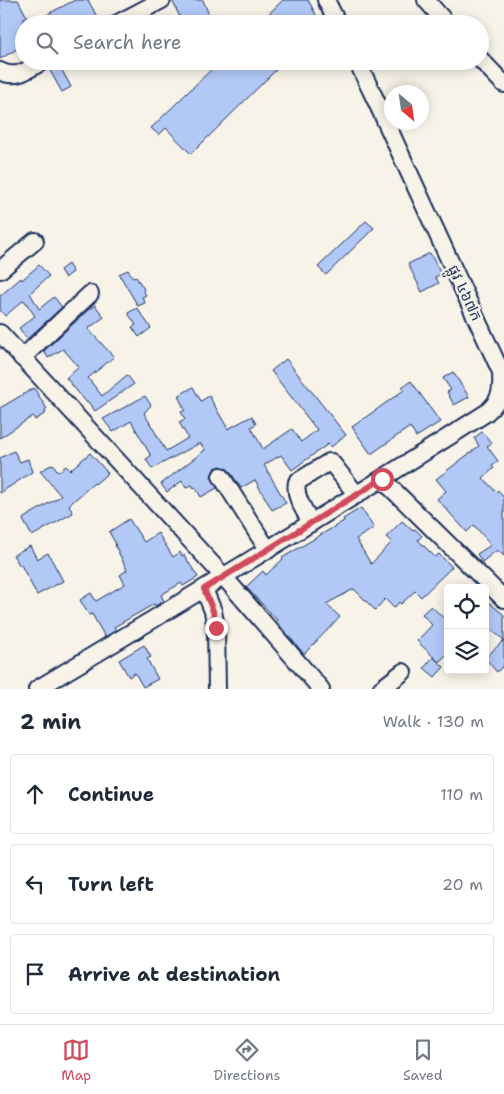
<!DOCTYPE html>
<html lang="en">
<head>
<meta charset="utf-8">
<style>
	:root { --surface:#fff; --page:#f6f6f7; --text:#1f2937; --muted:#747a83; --line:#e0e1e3; --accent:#d1495b }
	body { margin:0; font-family:"Shantell Sans","Noto Sans Khmer",sans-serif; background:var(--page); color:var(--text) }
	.controls { position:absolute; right:15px; bottom:15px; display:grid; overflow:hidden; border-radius:5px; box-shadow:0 2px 12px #0003 }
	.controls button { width:45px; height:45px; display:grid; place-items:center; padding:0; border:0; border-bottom:1px solid var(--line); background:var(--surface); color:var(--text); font:25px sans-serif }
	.compass { position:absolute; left:384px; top:85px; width:45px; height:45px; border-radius:50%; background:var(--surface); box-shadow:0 2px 12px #0003; rotate:151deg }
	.stop { position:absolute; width:15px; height:15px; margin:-11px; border:4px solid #d1495b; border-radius:50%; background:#fff }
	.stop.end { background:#d1495b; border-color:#fff; box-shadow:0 1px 5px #0008 }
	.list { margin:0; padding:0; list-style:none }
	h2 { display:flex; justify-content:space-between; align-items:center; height:65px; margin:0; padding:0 20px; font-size:21px }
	h2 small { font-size:16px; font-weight:400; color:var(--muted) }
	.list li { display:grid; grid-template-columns:32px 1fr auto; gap:15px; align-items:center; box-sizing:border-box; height:80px; margin:0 10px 10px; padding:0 10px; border:1px solid var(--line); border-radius:5px }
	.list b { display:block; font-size:19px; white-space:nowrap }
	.list em { font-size:16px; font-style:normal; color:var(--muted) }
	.icon { flex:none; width:28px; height:28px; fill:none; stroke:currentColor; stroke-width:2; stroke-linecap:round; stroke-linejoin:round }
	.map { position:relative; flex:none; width:504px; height:689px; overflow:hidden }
	.search { position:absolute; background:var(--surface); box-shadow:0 2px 12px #0003; left:15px; right:15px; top:15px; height:55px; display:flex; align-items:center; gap:12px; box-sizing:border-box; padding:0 18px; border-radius:28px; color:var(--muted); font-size:19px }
	.sheet { height:335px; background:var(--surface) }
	nav { display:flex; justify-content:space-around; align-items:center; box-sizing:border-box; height:70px; border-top:1px solid var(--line); background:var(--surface); font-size:14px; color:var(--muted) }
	nav a { display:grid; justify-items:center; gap:2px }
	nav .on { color:var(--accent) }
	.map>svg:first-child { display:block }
	.building { fill:#b2c9f7; stroke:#1b2f5e }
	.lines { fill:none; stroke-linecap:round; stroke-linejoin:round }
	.minor-casing { stroke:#1b2f5e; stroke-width:20 }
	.minor { stroke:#f7f3e8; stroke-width:16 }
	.route { stroke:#d1495b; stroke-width:6 }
	.labels { text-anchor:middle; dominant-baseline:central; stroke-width:5; stroke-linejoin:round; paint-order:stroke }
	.street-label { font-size:15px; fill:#1b2f5e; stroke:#f7f3e8 }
</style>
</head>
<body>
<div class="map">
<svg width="504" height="689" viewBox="0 0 504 689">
	<rect width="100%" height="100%" fill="#f7f3e8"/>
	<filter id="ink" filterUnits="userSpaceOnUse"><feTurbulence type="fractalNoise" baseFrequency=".02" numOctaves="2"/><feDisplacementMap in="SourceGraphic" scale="10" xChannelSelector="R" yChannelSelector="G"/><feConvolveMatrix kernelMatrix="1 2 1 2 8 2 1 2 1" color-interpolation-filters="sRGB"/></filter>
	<g filter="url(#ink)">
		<g class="building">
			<polygon points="0,0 18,0 27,17 24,18 24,45 0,59"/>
			<polygon points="75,0 88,0 101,24 53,24 48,14"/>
			<polygon points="172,0 203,0 209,15 189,24 183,24"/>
			<polygon points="283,0 308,0 321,24 258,24"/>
			<polygon points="53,61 57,61 71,87 62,92 49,69"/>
			<polygon points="220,61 285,61 191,154 166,128 159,135 151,128"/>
			<polygon points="366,221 374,228 326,275 318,267"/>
			<polygon points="430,253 441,274 435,277 439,283 422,292 408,264"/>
			<polygon points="68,264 73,272 65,278 60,270"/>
			<polygon points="39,265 49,276 30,293 39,309 54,297 62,307 27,339 19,328 35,316 24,300 5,316 0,310 0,296 21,278 22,280"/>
			<polygon points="128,270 133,278 136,277 144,289 143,290 146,295 142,297 145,303 138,306 119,274"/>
			<polygon points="95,305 104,317 88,329 114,357 88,378 102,396 127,375 134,384 95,411 88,402 87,403 66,378 79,367 63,349 48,358 44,351 88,310"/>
			<polygon points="137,308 151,328 139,337 132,327 136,325 128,313"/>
			<polygon points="286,359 346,435 331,447 328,444 292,470 281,455 264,465 286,503 272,510 255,480 241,488 229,470 221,466 215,468 211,476 217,488 201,497 195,487 194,488 192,485 186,488 182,481 167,492 161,484 205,450 200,443 152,469 146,459 151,456 131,421 113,432 103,419 145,396 151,405 144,413 166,451 188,438 179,422 185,419 181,412 185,410 178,396 193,387 201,401 209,396 228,429 252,416 256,424 251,427 263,449 292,429 301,442 317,430 271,371"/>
			<polygon points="453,372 469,397 454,405 447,392 451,390 443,378"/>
			<polygon points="411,381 440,422 416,437 410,427 371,454 352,427 404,390 402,387"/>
			<polygon points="34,388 47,409 45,411 46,413 35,420 33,416 0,438 0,408"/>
			<polygon points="482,432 492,443 487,446 498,461 492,466 494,468 483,478 496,492 498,490 504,498 504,556 497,550 482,562 477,554 491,545 474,525 467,532 437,499 446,491 436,479 479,446 474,438"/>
			<polygon points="14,451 20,462 28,459 32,472 0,493 0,458"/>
			<polygon points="90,453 108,473 95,484 94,483 69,505 73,513 32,536 23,520 24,518 61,496 40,471 53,464 58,472 66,466 70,470"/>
			<polygon points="361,508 374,528 356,539 371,564 392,542 386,537 402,521 413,531 415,529 422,536 418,540 435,557 439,554 452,567 421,597 415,591 401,604 399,602 394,608 385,599 375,610 354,589 326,604 340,617 304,654 276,621 277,620 246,587 263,571 266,575 283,559 282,558 344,521 343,519"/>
			<polygon points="129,519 144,542 158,533 173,557 180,552 182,556 184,555 198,577 183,586 181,583 161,595 164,601 155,606 154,604 114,627 116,630 105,637 92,614 89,615 80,600 91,593 96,601 125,584 120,575 127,570 115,545 116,544 109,532"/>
			<polygon points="30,546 37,559 48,553 63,581 37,595 21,565 20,566 13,555"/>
			<polygon points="485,599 504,615 504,665 497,672 485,658 504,640 485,625"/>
			<polygon points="431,606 448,622 448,653 439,662 417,641 432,625 422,614"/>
			<polygon points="144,645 151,657 147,659 158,679 143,687 135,673 129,677 119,660"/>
			<polygon points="433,657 444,667 435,677 424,668"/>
		</g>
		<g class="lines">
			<g class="minor-casing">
				<g id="minor">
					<polyline points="326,0 338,24"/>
					<polyline points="426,0 447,24"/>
					<polyline points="116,24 162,0"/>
					<polyline points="480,59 504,84"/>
					<path d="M0 71C16 80 29 69 43 61"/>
					<polyline points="0,270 35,241"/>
					<polyline points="0,333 224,577 321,689"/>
					<polyline points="22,358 90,294"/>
					<polyline points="221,476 268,550"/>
					<polyline points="382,479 504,599"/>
					<path d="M311 523C304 509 294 497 297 482L329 462H331L357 495"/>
					<polyline points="204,589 213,611 216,628 217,689"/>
					<path d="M37 689C188 599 337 508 486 413 501 400 502 392 501 372L378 105 357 61"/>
					<polyline points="381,689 403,672"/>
				</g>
			</g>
			<use href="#minor" class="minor"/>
		</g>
	</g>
	<g class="lines" filter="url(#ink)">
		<polyline class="route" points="216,628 213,611 204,589 382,479"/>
	</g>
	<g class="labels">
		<g class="street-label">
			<text transform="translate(465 293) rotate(65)">ផ្លូវ ៤៦៧ក</text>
		</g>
	</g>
</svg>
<div class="controls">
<button><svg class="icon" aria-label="locate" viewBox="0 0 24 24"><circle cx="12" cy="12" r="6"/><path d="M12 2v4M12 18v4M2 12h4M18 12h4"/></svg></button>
<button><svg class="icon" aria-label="layers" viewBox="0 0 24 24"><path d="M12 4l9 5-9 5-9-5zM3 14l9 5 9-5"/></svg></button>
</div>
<svg class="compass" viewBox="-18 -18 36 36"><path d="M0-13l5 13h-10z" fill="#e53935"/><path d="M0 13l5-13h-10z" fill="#747a83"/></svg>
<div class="stop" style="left:382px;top:479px"></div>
<div class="stop end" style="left:216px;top:628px"></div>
<div class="search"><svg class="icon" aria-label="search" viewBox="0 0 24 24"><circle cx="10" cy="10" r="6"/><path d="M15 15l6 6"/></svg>Search here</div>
</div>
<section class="sheet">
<h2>2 min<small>Walk · 130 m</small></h2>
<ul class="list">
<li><svg class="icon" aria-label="ahead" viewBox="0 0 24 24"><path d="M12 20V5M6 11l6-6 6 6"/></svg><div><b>Continue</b></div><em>110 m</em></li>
<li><svg class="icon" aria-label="left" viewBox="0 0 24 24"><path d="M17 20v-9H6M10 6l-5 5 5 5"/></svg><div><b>Turn left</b></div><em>20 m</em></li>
<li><svg class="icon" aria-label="arrive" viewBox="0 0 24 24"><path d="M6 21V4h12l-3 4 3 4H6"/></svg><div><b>Arrive at destination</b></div></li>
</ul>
</section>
<nav>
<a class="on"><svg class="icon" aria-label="map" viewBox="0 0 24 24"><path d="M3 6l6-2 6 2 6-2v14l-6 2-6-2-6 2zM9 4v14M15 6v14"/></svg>Map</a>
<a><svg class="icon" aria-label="directions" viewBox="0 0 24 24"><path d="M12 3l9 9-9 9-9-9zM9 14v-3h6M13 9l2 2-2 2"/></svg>Directions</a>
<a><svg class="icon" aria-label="saved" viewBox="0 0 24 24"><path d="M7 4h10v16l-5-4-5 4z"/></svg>Saved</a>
</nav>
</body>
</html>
